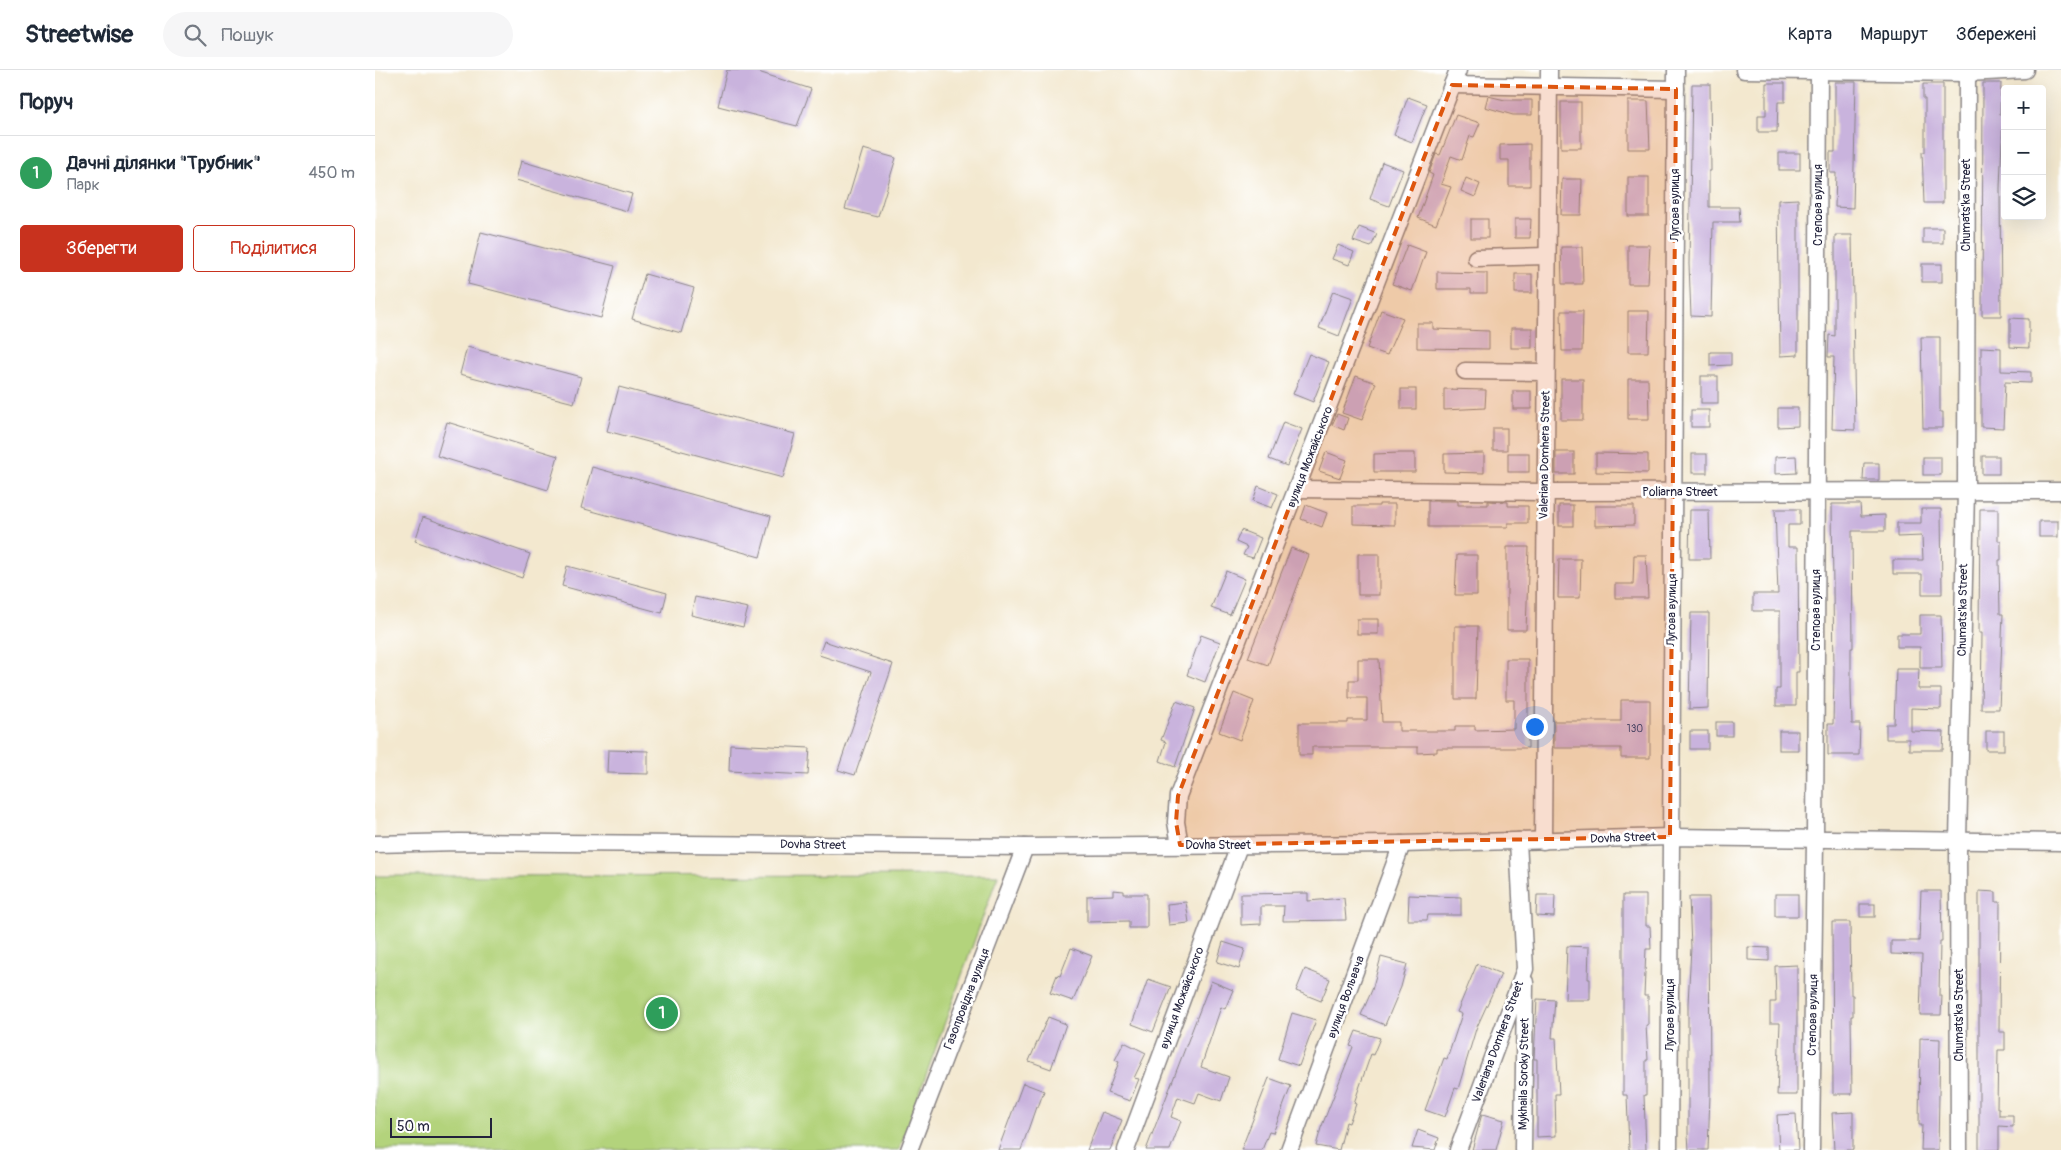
<!DOCTYPE html>
<html lang="uk">
<head>
<meta charset="utf-8">
<style>
	:root { --surface:#fff; --page:#f6f6f7; --text:#1f2937; --muted:#747a83; --line:#e0e1e3; --accent:#c8321e }
	body { margin:0; font-family:Pangolin,sans-serif; background:var(--page); color:var(--text) }
	.controls { position:absolute; right:15px; top:15px; display:grid; overflow:hidden; border-radius:5px; box-shadow:0 5px 20px #0002 }
	.controls button { width:45px; height:45px; display:grid; place-items:center; padding:0; border:0; border-bottom:1px solid var(--line); background:var(--surface); color:var(--text); font:25px sans-serif }
	.scale { position:absolute; left:15px; bottom:12px; width:102px; box-sizing:border-box; padding-left:5px; border:2px solid #22223b; border-top:0; font-size:14px; line-height:18px; white-space:nowrap; color:#22223b; -webkit-text-stroke:4px #fff; paint-order:stroke }
	.you { position:absolute; left:1159px; top:656px; width:18px; height:18px; margin:-12px; border:4px solid #fff; border-radius:50%; background:#1a73e8; box-shadow:0 0 0 8px #1a73e833 }
	.badge { display:grid; place-items:center; width:32px; height:32px; border-radius:50%; background:var(--accent); color:#fff; font-size:16px; font-weight:700 }
	.pin { position:absolute; translate:-50% -50%; border:2px solid #fff; box-shadow:0 1px 5px #0006 }
	.list { margin:0; padding:0; list-style:none }
	h2 { display:flex; justify-content:space-between; align-items:center; height:65px; margin:0; padding:0 20px; font-size:21px }
	h2 small { font-size:16px; font-weight:400; color:var(--muted) }
	.list li { display:grid; grid-template-columns:32px 1fr auto; gap:15px; align-items:center; box-sizing:border-box; height:75px; padding:0 20px; border-top:1px solid var(--line) }
	.list b { display:block; font-size:19px; white-space:nowrap }
	.list p { margin:0; font-size:16px; white-space:nowrap; color:var(--muted) }
	.list em { font-size:16px; font-style:normal; color:var(--muted) }
	.actions { display:flex; gap:10px; padding:15px 20px }
	.actions a { flex:1; padding:11px 0; border:1px solid var(--accent); border-radius:5px; text-align:center; font-size:18px; color:var(--accent) }
	.actions .main { background:var(--accent); color:#fff }
	.icon { flex:none; width:28px; height:28px; fill:none; stroke:currentColor; stroke-width:2; stroke-linecap:round; stroke-linejoin:round }
	.map { position:relative; flex:none; width:1686px; height:1080px; overflow:hidden }
	header { display:flex; align-items:center; gap:30px; box-sizing:border-box; height:70px; padding:0 25px; background:var(--surface); border-bottom:1px solid var(--line) }
	header strong { font-size:24px }
	nav { display:flex; gap:28px; margin-inline-start:auto; font-size:18px }
	.search { width:350px; height:45px; background:var(--page); display:flex; align-items:center; gap:12px; box-sizing:border-box; padding:0 18px; border-radius:28px; color:var(--muted); font-size:19px }
	main { display:flex }
	aside { flex:1; background:var(--surface) }
	.map>svg:first-child { display:block }
	.green { fill:#b3d37b; stroke:#6a7a5b }
	.building { fill:#c9b3dd }
	.lines { fill:none; stroke-linecap:round; stroke-linejoin:round }
	.minor-casing { stroke:#8a8585; stroke-width:19 }
	.minor { stroke:#fff; stroke-width:16 }
	.marked { fill:#de560e; fill-opacity:0.2; stroke:#de560e; stroke-width:4; stroke-dasharray:10 6; stroke-linejoin:round }
	.labels { text-anchor:middle; dominant-baseline:central; stroke-width:5; stroke-linejoin:round; paint-order:stroke }
	.number-label { font-size:10px; fill:#4c4664 }
	.street-label { font-size:12px; fill:#22223b; stroke:#fff }
</style>
</head>
<body>
<header>
<strong>Streetwise</strong>
<div class="search"><svg class="icon" aria-label="search" viewBox="0 0 24 24"><circle cx="10" cy="10" r="6"/><path d="M15 15l6 6"/></svg>Пошук</div>
<nav><a>Карта</a><a>Маршрут</a><a>Збережені</a></nav>
</header>
<main>
<aside>
<h2>Поруч<small></small></h2>
<ul class="list">
<li><span class="badge" style="background:#2e9e5b">1</span><div><b>Дачні ділянки &quot;Трубник&quot;</b><p>Парк</p></div><em>450 m</em></li>
</ul>
<div class="actions"><a class="main">Зберегти</a><a>Поділитися</a></div>
</aside>
<div class="map">
<svg width="1686" height="1080" viewBox="0 0 1686 1080">
	<rect width="100%" height="100%" fill="#fff"/>
	<filter id="ink" filterUnits="userSpaceOnUse"><feTurbulence type="fractalNoise" baseFrequency=".02" numOctaves="2"/><feDisplacementMap in="SourceGraphic" scale="10" xChannelSelector="R" yChannelSelector="G"/><feConvolveMatrix kernelMatrix="1 2 1 2 8 2 1 2 1" color-interpolation-filters="sRGB"/></filter>
	<filter id="wash" filterUnits="userSpaceOnUse"><feTurbulence type="fractalNoise" baseFrequency=".0096" numOctaves="4" result="noise"/><feDisplacementMap in="SourceGraphic" scale="20" xChannelSelector="R" yChannelSelector="G"/><feGaussianBlur stdDeviation="1.12" result="paint"/><feColorMatrix in="noise" values="0 0 0 0 0 0 0 0 0 0 0 0 0 0 0 0 0 1.4 0 .05"/><feComposite in="paint" operator="in"/></filter>
	<g filter="url(#wash)">
		<rect width="100%" height="100%" fill="#f3e8cf"/>
		<polygon class="green" points="623,805 524,1080 0,1080 0,806"/>
		<g id="blocks">
			<g class="building">
				<polygon points="352,0 377,0 436,19 422,56 343,36"/>
				<polygon points="1460,12 1481,12 1478,138 1460,137 1461,103 1455,103 1455,82 1460,82"/>
				<polygon points="1391,13 1410,13 1410,32 1403,32 1402,62 1383,62 1383,45 1391,45"/>
				<polygon points="1608,13 1626,13 1625,44 1628,44 1625,118 1626,246 1607,246"/>
				<polygon points="1317,14 1335,14 1336,101 1334,101 1334,137 1364,137 1365,152 1338,152 1336,247 1316,246 1314,194"/>
				<polygon points="1548,14 1568,14 1568,133 1549,133 1547,82 1550,82 1550,29 1548,29"/>
				<polygon points="1113,26 1130,30 1157,30 1157,45 1138,45 1110,37"/>
				<polygon points="1033,27 1052,34 1037,72 1019,65"/>
				<polygon points="1253,31 1273,31 1275,79 1253,79"/>
				<rect x="1186" y="32" width="20" height="46"/>
				<polygon points="1081,45 1105,53 1099,67 1095,66 1087,90 1076,86 1066,114 1076,117 1061,155 1043,148 1058,105 1054,103 1061,84 1065,85"/>
				<polygon points="1155,74 1155,116 1134,116 1134,90 1125,90 1125,75"/>
				<polygon points="488,79 521,88 503,147 470,139"/>
				<rect x="1404" y="83" width="21" height="17"/>
				<polygon points="146,91 257,124 252,141 141,110"/>
				<polygon points="1007,92 1028,100 1014,136 995,129"/>
				<rect x="1253" y="107" width="21" height="39"/>
				<polygon points="1091,108 1105,114 1100,127 1086,121"/>
				<polygon points="1187,109 1207,109 1206,145 1186,145"/>
				<polygon points="1423,129 1423,285 1405,286 1403,130"/>
				<rect x="1096" y="149" width="17" height="19"/>
				<polygon points="1140,149 1156,149 1155,168 1140,168"/>
				<polygon points="984,157 1002,164 996,177 978,171"/>
				<rect x="1548" y="158" width="20" height="15"/>
				<polygon points="106,162 240,196 226,248 93,214"/>
				<polygon points="1460,165 1477,165 1480,360 1457,359 1459,287 1453,287 1454,265 1460,266"/>
				<polygon points="963,175 979,182 974,195 957,189"/>
				<polygon points="1032,175 1051,182 1037,221 1017,214"/>
				<polygon points="1253,175 1275,175 1273,214 1253,214"/>
				<polygon points="1186,177 1207,177 1208,214 1187,214"/>
				<rect x="1547" y="194" width="20" height="18"/>
				<polygon points="1062,202 1112,203 1112,223 1096,223 1096,219 1062,219"/>
				<polygon points="270,204 319,218 306,263 257,249"/>
				<rect x="1140" y="204" width="17" height="19"/>
				<polygon points="958,221 978,228 964,266 944,258"/>
				<polygon points="1006,240 1028,248 1012,285 992,278"/>
				<polygon points="1186,241 1208,241 1207,281 1187,281"/>
				<polygon points="1253,241 1274,241 1273,282 1253,282"/>
				<polygon points="1635,248 1654,249 1654,278 1635,277"/>
				<polygon points="1042,253 1058,253 1058,259 1114,261 1114,279 1042,278"/>
				<rect x="1136" y="258" width="21" height="20"/>
				<polygon points="1546,267 1565,267 1565,342 1568,342 1568,358 1548,358"/>
				<polygon points="92,277 206,307 199,333 85,304"/>
				<polygon points="1606,277 1626,278 1626,301 1656,302 1656,313 1630,312 1628,358 1606,357"/>
				<polygon points="1335,282 1356,282 1356,295 1335,296"/>
				<polygon points="934,284 954,292 938,332 918,324"/>
				<polygon points="981,306 1001,313 987,350 967,343"/>
				<rect x="1326" y="306" width="17" height="27"/>
				<rect x="1186" y="309" width="22" height="41"/>
				<polygon points="1253,309 1273,309 1274,349 1253,349"/>
				<polygon points="244,317 420,364 408,408 232,361"/>
				<rect x="1026" y="319" width="15" height="20"/>
				<polygon points="1069,319 1111,320 1110,338 1069,340"/>
				<rect x="1138" y="321" width="18" height="18"/>
				<polygon points="1403,338 1423,338 1423,356 1403,357"/>
				<rect x="1316" y="340" width="18" height="17"/>
				<polygon points="962,344 973,348 969,360 957,355"/>
				<polygon points="72,352 183,386 173,420 62,386"/>
				<polygon points="908,352 927,359 912,396 894,389"/>
				<rect x="1118" y="358" width="14" height="22"/>
				<polygon points="951,382 972,390 965,408 944,401"/>
				<rect x="1181" y="382" width="18" height="22"/>
				<polygon points="1025,383 1040,383 1040,402 999,402 999,384"/>
				<polygon points="1109,383 1109,403 1069,402 1069,384"/>
				<rect x="1133" y="383" width="21" height="19"/>
				<polygon points="1221,383 1273,384 1273,403 1221,402"/>
				<rect x="1317" y="384" width="15" height="19"/>
				<polygon points="1421,386 1422,403 1400,404 1400,387"/>
				<rect x="1607" y="386" width="17" height="18"/>
				<rect x="1548" y="387" width="18" height="18"/>
				<polygon points="1489,393 1504,393 1504,410 1488,410"/>
				<polygon points="217,397 396,446 385,487 206,438"/>
				<polygon points="883,416 903,424 897,438 878,431"/>
				<polygon points="1053,431 1083,431 1083,435 1113,435 1113,431 1133,432 1133,436 1153,436 1153,453 1133,453 1133,457 1053,457"/>
				<polygon points="1004,434 1020,434 1020,455 978,454 978,436 1004,436"/>
				<polygon points="1457,434 1485,434 1486,446 1510,445 1510,461 1477,461 1478,578 1476,578 1476,618 1477,654 1485,654 1484,685 1453,685 1453,654 1458,654 1459,603"/>
				<polygon points="931,435 952,443 947,457 926,449"/>
				<rect x="1184" y="435" width="14" height="21"/>
				<polygon points="1220,436 1259,436 1259,455 1220,456"/>
				<polygon points="1400,439 1425,439 1425,455 1413,455 1413,477 1423,477 1424,602 1421,602 1421,636 1401,636 1401,619 1405,619 1405,541 1378,541 1378,524 1403,524"/>
				<polygon points="1546,439 1566,439 1567,524 1547,524 1547,504 1518,504 1518,490 1548,490 1547,466 1522,467 1522,453 1546,453"/>
				<polygon points="1605,439 1623,439 1623,471 1626,471 1626,490 1624,490 1625,544 1628,544 1624,639 1606,639 1607,563 1604,563"/>
				<polygon points="1315,440 1334,440 1335,489 1314,489"/>
				<polygon points="48,447 155,484 147,508 40,471"/>
				<rect x="1664" y="451" width="19" height="16"/>
				<polygon points="866,460 886,468 878,488 868,485 872,477 861,472"/>
				<polygon points="1132,477 1154,477 1151,560 1132,560"/>
				<polygon points="916,478 934,485 893,595 873,588"/>
				<rect x="983" y="484" width="21" height="41"/>
				<polygon points="1082,485 1102,485 1102,525 1080,525"/>
				<polygon points="1259,485 1271,485 1273,528 1240,528 1240,514 1258,514"/>
				<polygon points="1184,489 1206,489 1205,528 1183,528"/>
				<polygon points="192,496 292,523 287,543 187,516"/>
				<polygon points="851,501 870,509 855,545 836,538"/>
				<polygon points="320,527 373,538 368,557 316,545"/>
				<polygon points="1316,543 1334,543 1333,638 1314,639"/>
				<polygon points="1545,545 1566,545 1567,598 1545,598 1545,577 1522,577 1522,564 1545,564"/>
				<rect x="982" y="549" width="21" height="15"/>
				<polygon points="1080,556 1103,556 1101,629 1080,629"/>
				<polygon points="826,565 845,572 830,612 812,605"/>
				<polygon points="449,571 518,594 480,705 463,700 496,602 444,585"/>
				<polygon points="983,589 1004,589 1007,652 1024,652 1024,661 1080,661 1080,656 1100,656 1100,660 1139,659 1139,630 1131,630 1131,589 1153,589 1153,678 1062,678 1062,682 1043,683 1043,677 937,677 937,685 924,685 924,653 973,653 973,650 992,650 992,628 974,628 974,610 983,610"/>
				<polygon points="1521,599 1544,599 1543,619 1566,619 1566,639 1536,638 1536,661 1569,662 1568,680 1534,680 1534,669 1511,669 1511,654 1519,654"/>
				<polygon points="859,623 879,631 865,670 844,662"/>
				<polygon points="1246,630 1275,630 1275,688 1246,688 1246,678 1179,678 1179,651 1246,651"/>
				<polygon points="801,631 820,638 800,697 785,691 791,672 786,670"/>
				<rect x="1341" y="652" width="16" height="14"/>
				<rect x="1315" y="661" width="18" height="18"/>
				<rect x="1404" y="661" width="19" height="19"/>
				<rect x="1611" y="661" width="18" height="19"/>
				<polygon points="355,674 435,678 433,705 354,701"/>
				<polygon points="233,680 273,681 273,704 232,703"/>
				<polygon points="738,820 749,821 749,824 772,824 772,858 754,858 754,851 712,852 712,826 738,825"/>
				<polygon points="1546,821 1566,821 1567,871 1565,871 1564,926 1567,926 1566,945 1545,945 1547,885 1516,884 1516,871 1544,871"/>
				<polygon points="1604,821 1621,822 1621,832 1625,832 1624,962 1630,962 1630,980 1623,980 1622,1038 1624,1038 1624,1045 1638,1045 1638,1057 1624,1056 1624,1080 1604,1080"/>
				<polygon points="933,823 933,831 969,828 971,850 908,851 909,836 886,836 886,854 866,855 866,824"/>
				<rect x="1400" y="824" width="23" height="22"/>
				<polygon points="1034,825 1086,827 1086,845 1053,845 1052,850 1033,850"/>
				<polygon points="1162,825 1180,825 1179,847 1161,846"/>
				<polygon points="1248,825 1271,825 1271,856 1275,856 1276,879 1271,879 1269,926 1273,926 1273,955 1271,955 1273,990 1271,990 1271,1025 1269,1025 1271,1080 1254,1080 1252,1025 1248,1025"/>
				<polygon points="1314,827 1334,827 1335,1025 1333,1080 1314,1080 1313,1064 1313,933 1316,878"/>
				<polygon points="811,832 814,853 794,855 792,834"/>
				<rect x="1485" y="834" width="15" height="13"/>
				<polygon points="1457,852 1475,852 1476,925 1478,925 1478,946 1476,946 1477,1024 1458,1024"/>
				<polygon points="848,872 870,879 864,899 842,892"/>
				<polygon points="1192,876 1214,877 1213,909 1215,909 1215,930 1190,930"/>
				<polygon points="1373,877 1394,878 1394,891 1373,890"/>
				<polygon points="696,878 717,886 698,931 675,923 682,905 685,906"/>
				<polygon points="1006,887 1032,894 1026,917 1010,955 986,945 997,920"/>
				<polygon points="1102,894 1126,904 1101,959 1083,1019 1080,1018 1070,1047 1050,1040 1069,988 1072,989 1087,944 1082,942"/>
				<polygon points="1422,895 1422,1025 1402,1025 1405,953 1395,953 1395,932 1401,932 1400,896"/>
				<polygon points="930,899 955,909 946,931 921,921"/>
				<polygon points="773,909 796,917 778,962 757,954"/>
				<polygon points="836,911 858,920 850,939 846,937 826,997 854,1007 846,1031 824,1023 820,1033 803,1027 796,1047 806,1051 795,1080 771,1080"/>
				<polygon points="1162,929 1180,930 1177,968 1181,968 1184,1024 1180,1024 1181,1066 1162,1067 1162,989 1159,989"/>
				<polygon points="917,943 941,950 924,996 903,989"/>
				<polygon points="673,947 691,954 676,999 654,991"/>
				<polygon points="981,961 1005,968 998,985 996,984 979,1033 981,1034 974,1053 971,1052 964,1080 941,1076 946,1058 978,977 975,976"/>
				<polygon points="1545,968 1565,969 1563,1080 1546,1080 1547,1055 1544,1055"/>
				<polygon points="749,972 771,983 759,1008 764,1009 755,1031 732,1023 744,992 740,990"/>
				<polygon points="894,1008 916,1016 908,1037 898,1063 894,1062 887,1080 866,1080"/>
				<polygon points="648,1013 669,1021 663,1037 661,1037 646,1080 623,1080"/>
				<polygon points="727,1042 747,1050 735,1080 712,1080"/>
				<polygon points="1478,1042 1478,1080 1459,1080 1457,1043"/>
				<polygon points="1107,1044 1129,1050 1121,1080 1097,1080"/>
				<polygon points="1421,1044 1423,1080 1404,1080 1402,1045"/>
				<polygon points="1043,1060 1064,1068 1060,1080 1037,1078"/>
			</g>
		</g>
	</g>
	<g filter="url(#ink)">
		<use href="#blocks" fill-opacity="0" stroke="#8a8585" stroke-width="1"/>
		<g class="lines">
			<g class="minor-casing">
				<g id="minor">
					<polyline points="1369,0 1592,3 1650,0"/>
					<polyline points="1077,15 1301,19"/>
					<polyline points="1101,188 1172,186"/>
					<polyline points="1090,301 1171,302"/>
					<polyline points="923,419 1169,422 1686,421"/>
					<polyline points="1168,771 1174,0"/>
					<polyline points="0,774 84,772 650,777 1027,774 1295,767 1686,772"/>
					<polyline points="805,775 801,752 803,726 1083,0"/>
					<polyline points="534,1080 650,777"/>
					<polyline points="751,1080 864,776"/>
					<polyline points="914,1080 1027,774"/>
					<polyline points="1083,1080 1150,899 1143,771"/>
					<polyline points="1148,1080 1150,912"/>
					<polyline points="1294,1080 1301,0"/>
					<polyline points="1436,1080 1440,770 1444,0"/>
					<polyline points="1584,1080 1583,770 1591,421 1592,0"/>
				</g>
			</g>
			<use href="#minor" class="minor"/>
		</g>
	</g>
	<path class="marked" d="M1077 15 1301 19 1295 767 805 775 801 752 803 726Z"/>
	<g class="labels">
		<g class="number-label">
			<text x="1260" y="659">130</text>
		</g>
		<g class="street-label">
			<text transform="translate(1300 135) rotate(-90)">Лугова вулиця</text>
			<text transform="translate(1443 135) rotate(-90)">Степова вулиця</text>
			<text transform="translate(1591 135) rotate(-90)">Chumats'ka Street</text>
			<text transform="translate(1170 385) rotate(-89)">Valeriana Domhera Street</text>
			<text transform="translate(935 387) rotate(-69)">вулиця Можайського</text>
			<text x="1305" y="422">Poliarna Street</text>
			<text transform="translate(1297 540) rotate(-89)">Лугова вулиця</text>
			<text transform="translate(1441 540) rotate(-90)">Степова вулиця</text>
			<text transform="translate(1588 540) rotate(-89)">Chumats'ka Street</text>
			<text transform="translate(1248 768) rotate(-2)">Dovha Street</text>
			<text transform="translate(438 775) rotate(1)">Dovha Street</text>
			<text x="843" y="775">Dovha Street</text>
			<text transform="translate(971 927) rotate(-70)">вулиця Вольвача</text>
			<text transform="translate(807 928) rotate(-70)">вулиця Можайського</text>
			<text transform="translate(592 929) rotate(-69)">Газопровідна вулиця</text>
			<text transform="translate(1295 945) rotate(-90)">Лугова вулиця</text>
			<text transform="translate(1438 945) rotate(-89)">Степова вулиця</text>
			<text transform="translate(1584 945) rotate(-90)">Chumats'ka Street</text>
			<text transform="translate(1123 972) rotate(-70)">Valeriana Domhera Street</text>
			<text transform="translate(1149 1004) rotate(-89)">Mykhaila Soroky Street</text>
		</g>
	</g>
</svg>
<div class="controls">
<button>+</button>
<button>−</button>
<button><svg class="icon" aria-label="layers" viewBox="0 0 24 24"><path d="M12 4l9 5-9 5-9-5zM3 14l9 5 9-5"/></svg></button>
</div>
<div class="scale">50 m</div>
<div class="you"></div>
<div class="pin badge" style="left:287px;top:943px;background:#2e9e5b">1</div>
</div>
</main>
</body>
</html>
